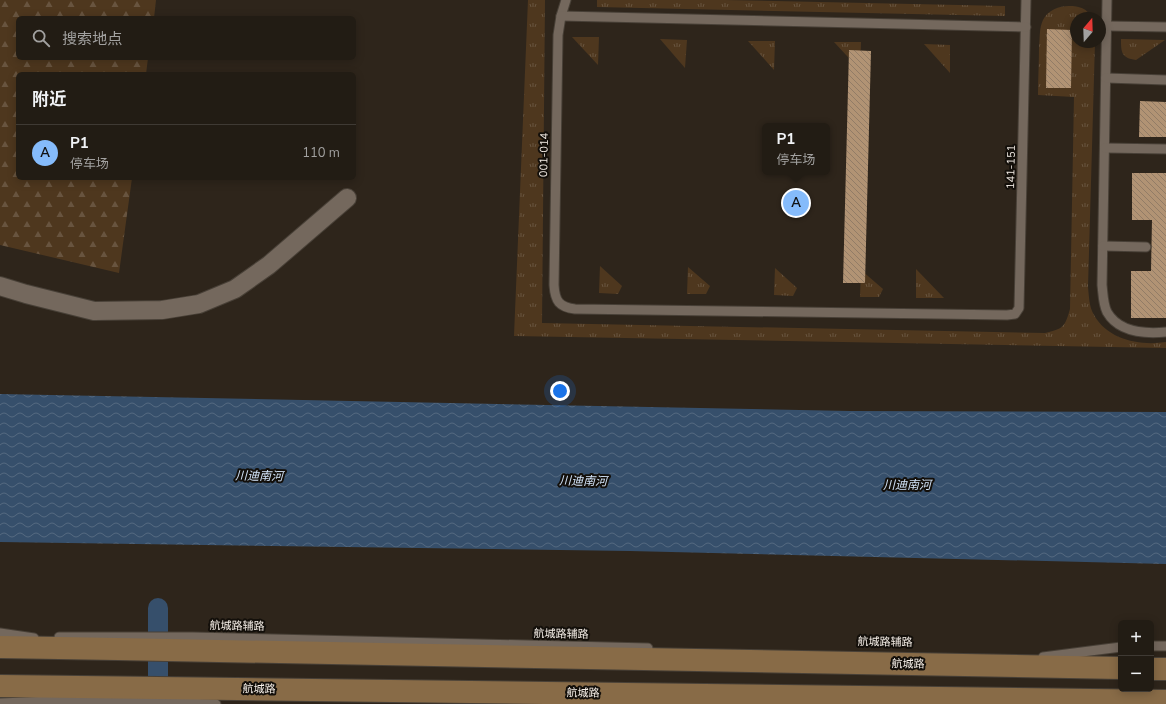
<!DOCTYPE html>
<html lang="zh">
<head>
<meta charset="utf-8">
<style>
	:root { --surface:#221c14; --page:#2a251d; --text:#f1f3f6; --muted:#a2a1a0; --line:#3f3a34; --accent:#85bbfb }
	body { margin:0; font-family:"Nunito Sans","Noto Sans SC",sans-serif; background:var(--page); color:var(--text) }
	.controls { position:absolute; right:12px; bottom:12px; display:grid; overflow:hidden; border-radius:6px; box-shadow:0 2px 10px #0003 }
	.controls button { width:36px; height:36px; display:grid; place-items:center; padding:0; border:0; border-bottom:1px solid var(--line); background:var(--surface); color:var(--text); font:20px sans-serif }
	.compass { position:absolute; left:1070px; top:12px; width:36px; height:36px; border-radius:50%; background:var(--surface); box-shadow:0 2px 10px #0003; rotate:19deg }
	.you { position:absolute; left:560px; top:391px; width:14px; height:14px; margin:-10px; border:3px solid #fff; border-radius:50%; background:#1a73e8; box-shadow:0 0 0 6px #1a73e833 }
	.badge { display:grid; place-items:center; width:26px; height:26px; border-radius:50%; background:var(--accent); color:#111; font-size:13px; font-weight:700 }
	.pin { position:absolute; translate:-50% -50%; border:2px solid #fff; box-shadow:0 1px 4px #0006 }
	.popup { position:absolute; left:762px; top:123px; width:68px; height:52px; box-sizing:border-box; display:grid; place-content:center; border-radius:6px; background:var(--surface); filter:drop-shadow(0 1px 3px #0005); font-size:13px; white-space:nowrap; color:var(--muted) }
	.popup b { font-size:15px; color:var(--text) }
	.popup::after { content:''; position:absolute; left:50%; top:100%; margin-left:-8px; border:8px solid transparent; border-top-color:var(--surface) }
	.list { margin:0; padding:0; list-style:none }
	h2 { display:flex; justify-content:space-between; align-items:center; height:52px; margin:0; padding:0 16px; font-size:17px }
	h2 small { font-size:13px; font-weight:400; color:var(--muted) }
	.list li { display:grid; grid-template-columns:26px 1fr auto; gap:12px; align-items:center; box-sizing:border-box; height:56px; padding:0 16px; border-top:1px solid var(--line) }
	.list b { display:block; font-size:15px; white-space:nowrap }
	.list p { margin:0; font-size:13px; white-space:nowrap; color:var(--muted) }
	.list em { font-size:13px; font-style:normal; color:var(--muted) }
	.icon { flex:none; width:22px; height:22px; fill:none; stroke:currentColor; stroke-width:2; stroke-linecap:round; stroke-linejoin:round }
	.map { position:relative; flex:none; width:1166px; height:704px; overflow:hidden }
	.search { position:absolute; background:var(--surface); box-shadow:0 2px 10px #0003; left:16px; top:16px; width:340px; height:44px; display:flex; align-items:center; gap:10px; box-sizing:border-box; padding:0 14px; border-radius:6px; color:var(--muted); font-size:15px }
	.panel { position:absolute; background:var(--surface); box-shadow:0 2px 10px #0003; left:16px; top:72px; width:340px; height:108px; border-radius:6px }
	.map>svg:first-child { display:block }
	.grass { fill:url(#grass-tufts) }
	.forest { fill:url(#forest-firs) }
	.water { fill:url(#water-waves) }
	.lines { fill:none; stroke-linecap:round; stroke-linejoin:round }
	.canal { stroke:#364f6b; stroke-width:20 }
	.building { fill:url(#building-back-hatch) }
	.lane-casing { stroke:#484037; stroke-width:11 }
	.street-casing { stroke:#484037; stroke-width:20 }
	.secondary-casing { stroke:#484037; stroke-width:24 }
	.lane { stroke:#74685d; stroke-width:9 }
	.street { stroke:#74685d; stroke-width:18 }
	.secondary { stroke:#886b47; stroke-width:22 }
	.labels { text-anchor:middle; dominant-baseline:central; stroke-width:4; stroke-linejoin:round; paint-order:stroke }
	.street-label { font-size:11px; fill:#f7f0e9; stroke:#130f0a }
	.water-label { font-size:12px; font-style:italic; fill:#d3e4f9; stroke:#130f0a }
</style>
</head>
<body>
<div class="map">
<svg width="1166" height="704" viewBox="0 0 1166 704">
	<defs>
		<pattern id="grass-tufts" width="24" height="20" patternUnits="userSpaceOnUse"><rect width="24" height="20" fill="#4e371e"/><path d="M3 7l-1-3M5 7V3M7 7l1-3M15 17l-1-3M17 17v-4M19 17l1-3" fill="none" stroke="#68543f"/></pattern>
		<pattern id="forest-firs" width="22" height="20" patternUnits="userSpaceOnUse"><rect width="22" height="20" fill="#4e371e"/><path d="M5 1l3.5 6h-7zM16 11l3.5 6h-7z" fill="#68543f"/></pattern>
		<pattern id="water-waves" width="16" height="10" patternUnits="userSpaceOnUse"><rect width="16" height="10" fill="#364f6b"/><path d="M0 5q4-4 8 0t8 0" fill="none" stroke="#546980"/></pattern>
		<pattern id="building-back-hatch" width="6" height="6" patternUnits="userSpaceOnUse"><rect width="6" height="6" fill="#b19374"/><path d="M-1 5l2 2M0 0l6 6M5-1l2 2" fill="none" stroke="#927c66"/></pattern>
	</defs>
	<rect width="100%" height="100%" fill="#2e251b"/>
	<g class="grass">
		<path d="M528 0H545L542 323 1045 333C1063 329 1065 327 1070 309L1074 97 1038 95C1038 79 1039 63 1039 48 1040 39 1039 28 1043 20 1048 10 1059 6 1069 6 1079 6 1087 8 1092 18H1076V42H1095L1088 287C1089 296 1089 307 1094 315 1108 340 1140 346 1166 342V348L514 336Z"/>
		<polygon points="597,0 724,0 1005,6 1005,16 597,7"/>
		<polygon points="572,37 599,37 598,65"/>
		<polygon points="660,39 687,40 685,68"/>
		<path d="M1121 39 1165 40 1136 60C1121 58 1121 52 1121 39Z"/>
		<polygon points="748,41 775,41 774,70"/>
		<polygon points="834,42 861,42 860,70"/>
		<polygon points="924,44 950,45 950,73"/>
		<polygon points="600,266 622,286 618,294 599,293"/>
		<polygon points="688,267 710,286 706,294 687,294"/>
		<polygon points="775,268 797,288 793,296 774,295"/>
		<polygon points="916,269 944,298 916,298"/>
		<polygon points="861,270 883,289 879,297 860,297"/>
	</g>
	<polygon class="forest" points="0,0 156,0 154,18 18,18 18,58 148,58 146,74 18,74 18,178 132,178 119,273 0,245"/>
	<polygon class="water" points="0,394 850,411 1166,412 1166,564 630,551 0,542"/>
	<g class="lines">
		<polyline class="canal" points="158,704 158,608"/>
	</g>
	<g class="building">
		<polygon points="1047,29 1072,30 1071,88 1046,88"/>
		<polygon points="849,50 871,51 865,283 843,283"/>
		<polygon points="1140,101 1166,102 1166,137 1139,137"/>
		<polygon points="1132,173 1166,173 1166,318 1131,318 1131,271 1151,271 1152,220 1132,220"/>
	</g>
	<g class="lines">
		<g class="lane-casing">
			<g id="lane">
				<path d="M566 0 561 16 558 35 554 285C555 301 559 307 575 309L1007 315 1015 314 1019 308 1026 0"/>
				<path d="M1107 0 1102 285C1103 293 1103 304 1107 312 1119 333 1145 334 1166 332"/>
				<polyline points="561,16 1026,27"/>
				<polyline points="1107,26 1166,27"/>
				<polyline points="1106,78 1166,80"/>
				<polyline points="1105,148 1166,149"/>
				<polyline points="1103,246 1146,247"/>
				<polyline points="0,633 34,638"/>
				<polyline points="59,637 193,637 648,648"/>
				<polyline points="1151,646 1166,646"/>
				<polyline points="1043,657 1121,647"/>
				<polyline points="0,703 76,700 216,704"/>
			</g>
		</g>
		<g class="street-casing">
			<polyline id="street" points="0,286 26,294 94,311 162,310 199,304 235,289 269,265 347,198"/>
		</g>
		<g class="secondary-casing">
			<g id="secondary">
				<polyline points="0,647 117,649 1121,668"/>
				<polyline points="1151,669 1166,669"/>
				<polyline points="0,686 1166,701"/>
			</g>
		</g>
		<use href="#lane" class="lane"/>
		<use href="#street" class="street"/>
		<use href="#secondary" class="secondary"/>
	</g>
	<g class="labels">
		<g class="street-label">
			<text transform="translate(544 155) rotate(-89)">001-014</text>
			<text transform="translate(1011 167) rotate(-89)">141-151</text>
			<text transform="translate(237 626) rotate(1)">航城路辅路</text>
			<text transform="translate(561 634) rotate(1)">航城路辅路</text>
			<text transform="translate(885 642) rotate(1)">航城路辅路</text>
			<text transform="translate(908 664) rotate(1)">航城路</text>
			<text transform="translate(259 689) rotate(1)">航城路</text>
			<text transform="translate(583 693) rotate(1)">航城路</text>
		</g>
		<g class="water-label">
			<text transform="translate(259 476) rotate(1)">川迪南河</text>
			<text transform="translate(583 481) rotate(1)">川迪南河</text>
			<text x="907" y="485">川迪南河</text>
		</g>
	</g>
</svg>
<div class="controls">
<button>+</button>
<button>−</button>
</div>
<svg class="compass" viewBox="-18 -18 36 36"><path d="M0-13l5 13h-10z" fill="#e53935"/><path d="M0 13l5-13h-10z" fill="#a2a1a0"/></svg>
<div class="you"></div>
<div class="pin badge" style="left:796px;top:203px">A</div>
<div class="popup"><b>P1</b>停车场</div>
<div class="search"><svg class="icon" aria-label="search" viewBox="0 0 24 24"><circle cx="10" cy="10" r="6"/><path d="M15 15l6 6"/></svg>搜索地点</div>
<section class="panel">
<h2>附近<small></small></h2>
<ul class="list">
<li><span class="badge">A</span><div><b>P1</b><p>停车场</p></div><em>110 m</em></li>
</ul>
</section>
</div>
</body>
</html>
